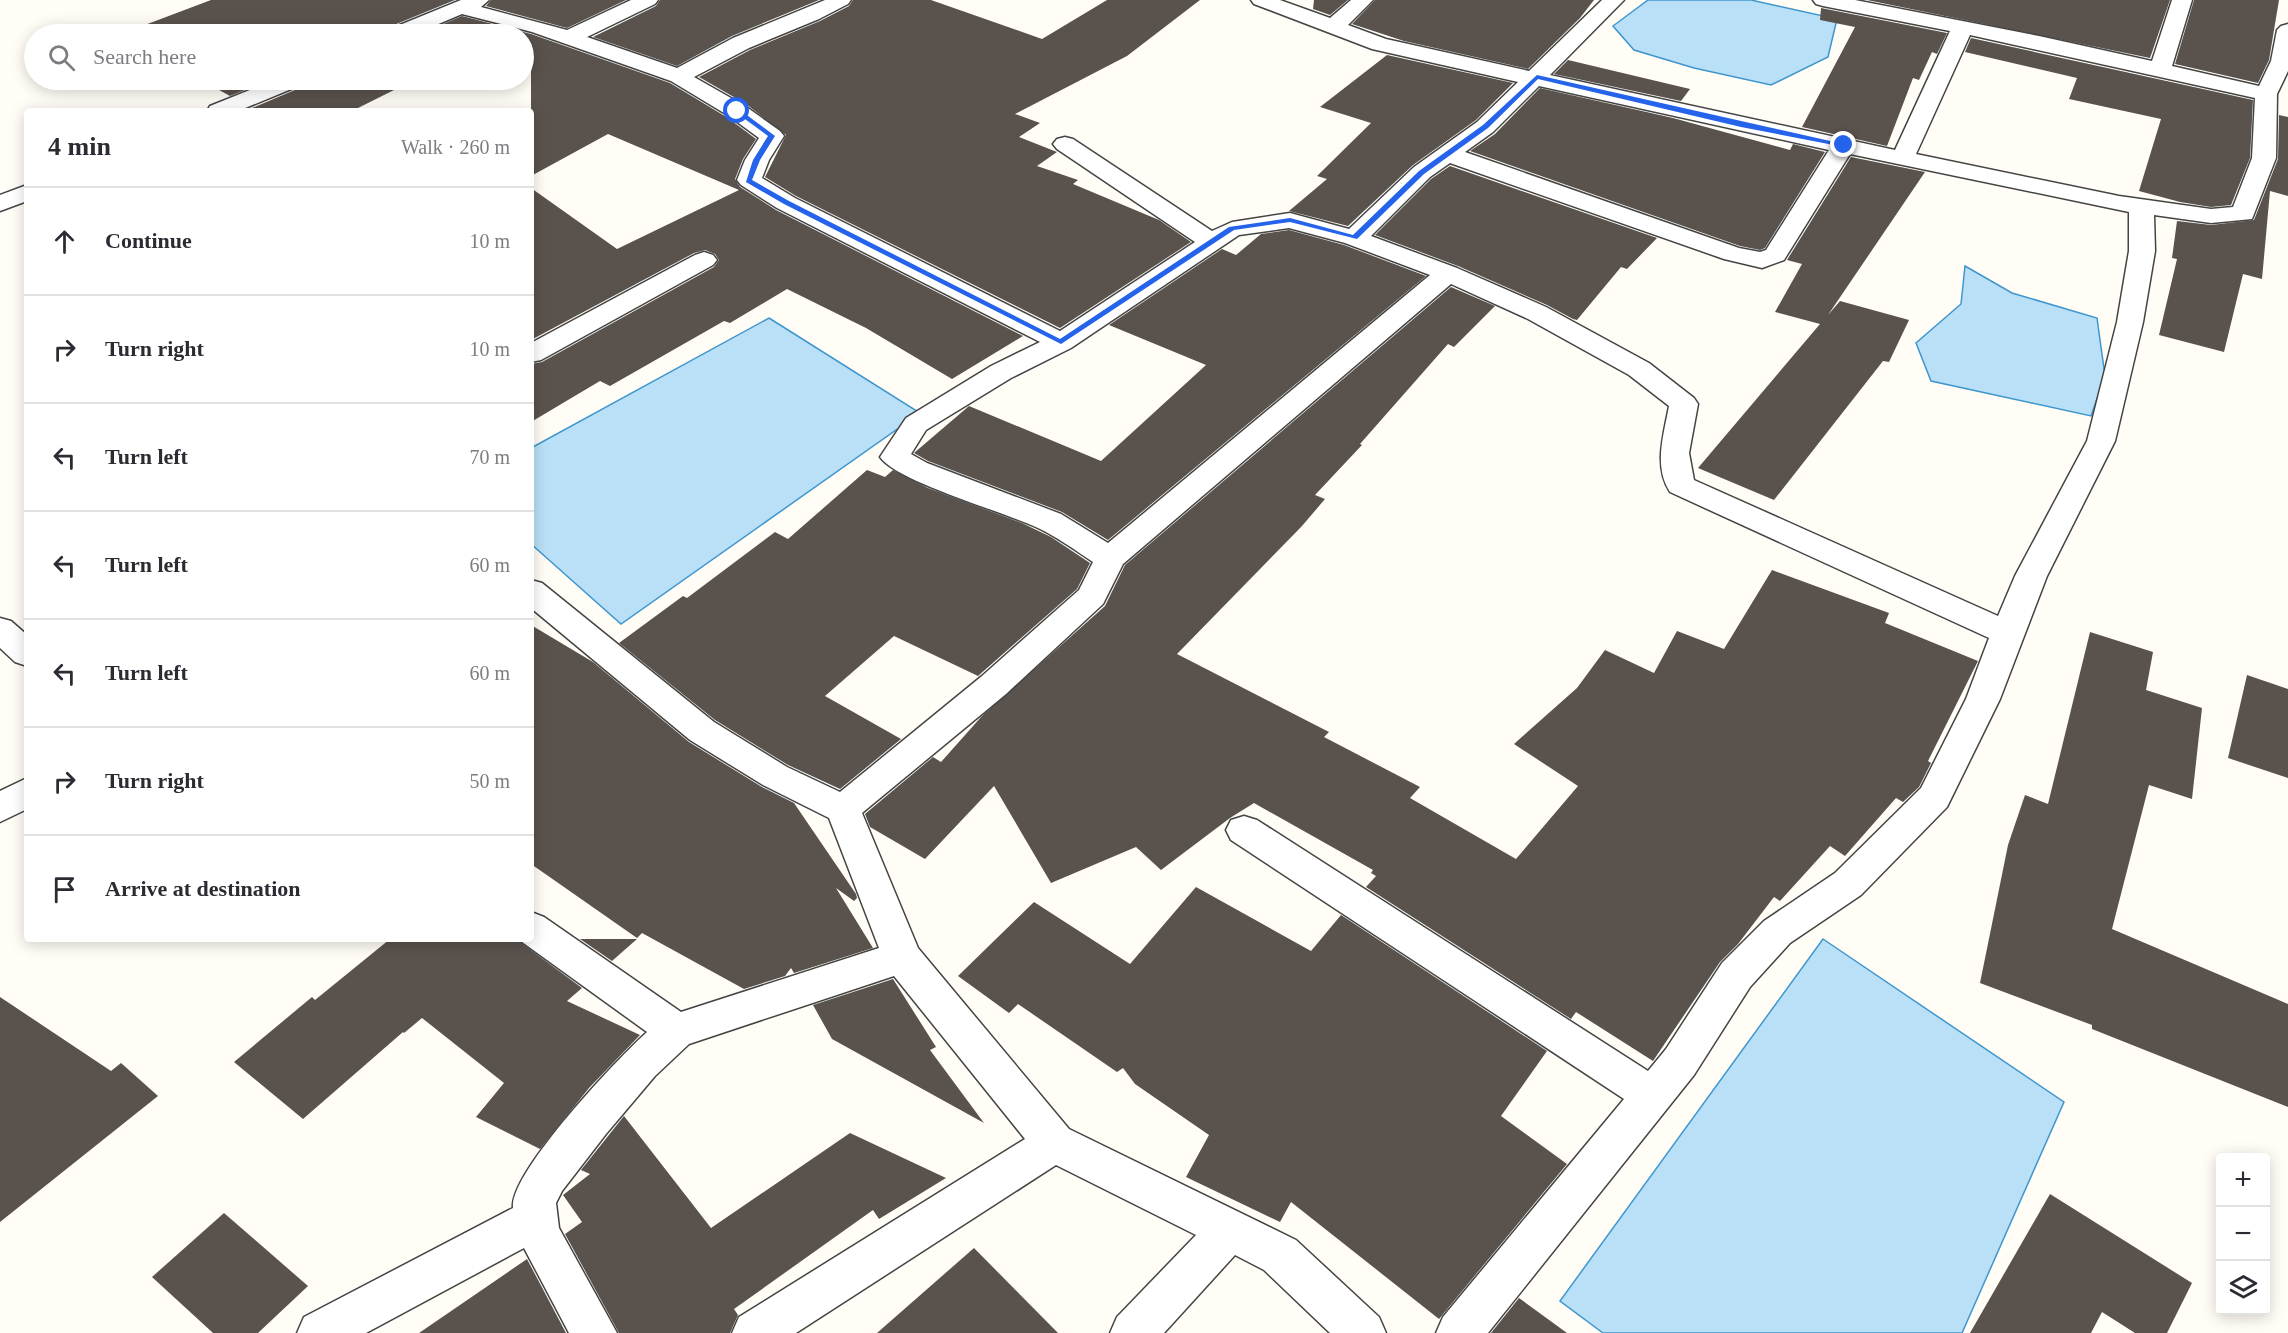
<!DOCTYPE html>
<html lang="en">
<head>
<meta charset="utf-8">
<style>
	:root { --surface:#fff; --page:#f7f7f7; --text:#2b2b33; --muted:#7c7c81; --line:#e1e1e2 }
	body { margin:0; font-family:"Times New Roman",serif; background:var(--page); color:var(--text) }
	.controls { position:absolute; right:18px; bottom:18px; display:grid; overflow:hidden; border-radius:6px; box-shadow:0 3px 15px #0003 }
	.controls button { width:54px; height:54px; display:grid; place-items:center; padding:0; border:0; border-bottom:2px solid var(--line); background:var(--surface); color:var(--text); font:30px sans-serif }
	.stop { position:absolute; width:18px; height:18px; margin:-14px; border:4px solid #2563eb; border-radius:50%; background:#fff }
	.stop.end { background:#2563eb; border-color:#fff; box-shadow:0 2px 6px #0008 }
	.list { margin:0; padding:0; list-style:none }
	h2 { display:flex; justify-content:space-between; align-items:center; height:78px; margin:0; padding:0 24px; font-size:26px }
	h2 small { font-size:20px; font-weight:400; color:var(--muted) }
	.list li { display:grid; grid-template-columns:39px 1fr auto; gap:18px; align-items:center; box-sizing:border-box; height:108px; padding:0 24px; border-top:2px solid var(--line) }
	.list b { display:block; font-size:22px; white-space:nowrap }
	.list em { font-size:20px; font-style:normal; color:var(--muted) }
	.icon { flex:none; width:33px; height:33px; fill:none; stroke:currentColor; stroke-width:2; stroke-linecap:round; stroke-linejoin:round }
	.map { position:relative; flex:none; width:2288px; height:1333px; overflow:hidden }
	.search { position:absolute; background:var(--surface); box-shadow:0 3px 15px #0003; left:24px; top:24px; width:510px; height:66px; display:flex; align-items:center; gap:15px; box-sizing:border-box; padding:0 21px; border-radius:33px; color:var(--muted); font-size:22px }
	.panel { position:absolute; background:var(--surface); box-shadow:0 3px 15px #0003; left:24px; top:108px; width:510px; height:834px; border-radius:6px }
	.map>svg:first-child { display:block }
	.water { fill:#b9e0f7; stroke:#3f96cf; stroke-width:1.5 }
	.building { fill:#5a524d }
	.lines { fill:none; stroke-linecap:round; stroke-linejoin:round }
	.minor-casing { stroke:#444; stroke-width:3 }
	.minor { fill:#fff; fill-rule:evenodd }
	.route { fill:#2563eb }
</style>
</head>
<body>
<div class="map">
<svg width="2288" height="1333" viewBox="0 0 2288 1333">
	<rect width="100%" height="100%" fill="#fffdf5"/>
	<g class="water">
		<polygon points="1648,0 1751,0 1837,19 1828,57 1771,85 1694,68 1634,50 1613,26"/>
		<polygon points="1965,266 2012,293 2097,318 2105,376 2091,416 1931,381 1916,343 1961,304"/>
		<polygon points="769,318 920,413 621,624 531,544 531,448"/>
		<polygon points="1823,939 2064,1102 1962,1333 1603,1333 1560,1301"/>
	</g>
	<g class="building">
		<polygon points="211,0 455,0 389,27 385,34 121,34"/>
		<polygon points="491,0 626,0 567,28 486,6"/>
		<polygon points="660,0 819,0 732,36 677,66 593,37 656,6"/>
		<polygon points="853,0 931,0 1042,39 1107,0 1200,0 1127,56 1015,114 1040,123 1019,137 1057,152 1037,166 1078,180 1073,184 1159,220 1191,242 1060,328 796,196 765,177 786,135 746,104 699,77 750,50 820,21 849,6"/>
		<polygon points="1314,0 1348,0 1330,15 1313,9"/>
		<polygon points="1375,0 1594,0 1580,18 1528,69 1404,41 1352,24"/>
		<polygon points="1867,0 2170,0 2150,58"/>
		<polygon points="2194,0 2279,0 2269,60 2258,83 2175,64"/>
		<polygon points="1821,8 1947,33 1937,54 1932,52 1919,80 1913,78 1887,146 1802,127 1855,27 1820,20"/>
		<polygon points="462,16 531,34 670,83 728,118 756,139 743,159 735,179 740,187 776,210 1023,336 952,379 866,328 787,289 730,323 724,321 610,386 600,381 531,422 531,364 542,362 714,267 719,260 715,254 705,250 694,253 531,340 531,188 617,249 739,190 608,134 531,176 531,61 524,65 524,34 420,34"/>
		<polygon points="1971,38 2253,100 2250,158 2231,205 2211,207 2180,202 2139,191 2161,119 2069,99 2077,78 1965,52"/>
		<polygon points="1387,55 1513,83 1476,120 1413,165 1348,226 1289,211 1327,179 1317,176 1371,123 1320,107"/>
		<polygon points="1568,60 1690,89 1681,101 1554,74"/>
		<polygon points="201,80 270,80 230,96"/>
		<polygon points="306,80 414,80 352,111 258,111 252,108 302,87"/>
		<polygon points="1540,88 1673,118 1790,150 1793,144 1825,152 1765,248 1760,250 1740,246 1470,151 1495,134"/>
		<polygon points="2279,115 2288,117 2288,196 2270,191 2262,279 2243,274 2224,352 2159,335 2177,259 2172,258 2177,221 2211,225 2254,220 2278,159"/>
		<polygon points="1851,157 1925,172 1828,315 1840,301 1909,320 1889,362 1883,361 1774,500 1698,468 1820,324 1775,312 1802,264 1787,260"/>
		<polygon points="1450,166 1657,238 1627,269 1621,267 1577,320 1573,319 1547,305 1458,266 1375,235 1431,179"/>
		<polygon points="1289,230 1344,245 1426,276 1108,540 1062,512 928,461 914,453 969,406 1101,461 1206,365 1109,325 1222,249 1236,255 1261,234"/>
		<polygon points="1451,287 1495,306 1454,347 1448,344 1360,444 1362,445 1315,495 1325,499 1302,526 1177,654 1329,732 1324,737 1420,787 1410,798 1516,859 1578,786 1514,744 1577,688 1605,650 1654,673 1677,631 1724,649 1772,570 1889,613 1885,623 1978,661 1928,761 1931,763 1919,787 1903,802 1896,798 1845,856 1830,846 1780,901 1774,897 1738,944 1720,962 1653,1061 1576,1012 1571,1019 1366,887 1376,876 1371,873 1373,870 1254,803 1230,818 1161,870 1136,847 1051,883 994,786 925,859 870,827 865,814 933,757 941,762 982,716 1105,606 1125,565"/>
		<polygon points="867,470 885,477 893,470 928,488 1022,523 1051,537 1090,563 1077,589 978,676 894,636 825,696 901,739 840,789 788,765 715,720 619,643 683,596 687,598 775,532 788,539"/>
		<polygon points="531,625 593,662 689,742 762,787 794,803 856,894 857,898 854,901 836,888 873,948 794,973 791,968 785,976 744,989 642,933 637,938 531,864"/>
		<polygon points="2090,632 2153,652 2146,690 2202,708 2192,799 2149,785 2112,929 2288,1004 2288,1107 2092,1029 2092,1025 1980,983 2008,845 2025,795 2048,804"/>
		<polygon points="2247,675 2288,689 2288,778 2228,758"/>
		<polygon points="1196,887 1311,951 1341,915 1547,1051 1501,1116 1567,1164 1439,1319 1291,1202 1280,1222 1186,1177 1209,1135 1135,1084 1123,1068 1117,1072 1018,1004 1009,1013 958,976 1034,902 1130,964"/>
		<polygon points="390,939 516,939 582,988 567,1001 640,1035 589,1088 540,1149 476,1117 504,1083 422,1018 404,1033 403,1032 303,1119 234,1062 312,997 315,1000"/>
		<polygon points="580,939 637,939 612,961"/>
		<polygon points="893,979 936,1047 930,1050 984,1123 832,1039 813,1005"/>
		<polygon points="0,997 111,1071 121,1063 158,1096 0,1222"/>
		<polygon points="624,1116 711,1228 850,1133 946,1178 879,1219 873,1210 734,1309 738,1315 730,1333 619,1333 565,1234 582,1222 563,1195 590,1174 581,1170"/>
		<polygon points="2050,1194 2192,1283 2167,1333 2135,1333 2102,1312 2091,1333 1970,1333"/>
		<polygon points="224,1213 308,1286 258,1333 213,1333 152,1277"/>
		<polygon points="974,1248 1058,1333 877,1333"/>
		<polygon points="527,1259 566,1333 419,1333"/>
		<polygon points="1519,1298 1567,1333 1491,1333"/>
	</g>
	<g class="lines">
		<g class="minor-casing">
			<g id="minor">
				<path d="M461 0H489L481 7 567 30 631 0H658L655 4 587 37 677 68 733 38 825 0H851L848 4 819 19 749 48 694 77 745 106 780 131 784 136 769 160 762 178 795 198 1060 331 1195 242 1057 149 1053 144 1057 139 1065 137 1073 139 1212 231 1232 222 1290 213 1349 229 1414 167 1477 122 1518 82 1372 49 1254 4 1251 0H1280L1330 18 1351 0H1373L1348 25 1386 39 1529 71 1602 0H1624L1550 75 1895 150 1950 31 1823 6 1816 4 1813 0H1855L2039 36 2152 61 2172 0H2192L2172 66 2259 86 2271 61 2277 30 2281 26 2288 24V71L2277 94 2276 158 2252 219 2211 223 2154 215 2155 251 2143 322 2115 441 2047 576 2000 699 1947 807 1861 895 1790 943 1750 987 1694 1075 1488 1333H1436L1443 1317 1624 1099 1231 840 1226 830 1231 820 1244 816 1257 820 1648 1071 1666 1049 1722 963 1764 921 1835 873 1921 788 1966 699 1989 638 1670 492C1653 466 1664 434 1669 406L1629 375 1528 319 1451 284 1123 564 1103 604 1006 694 862 813 918 948 1069 1129 1296 1240 1379 1317 1386 1333H1330L1264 1270 1235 1255 1164 1333H1110L1117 1317 1196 1235 1056 1165 796 1333H732L739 1317 1025 1139 894 976 689 1044 655 1076 606 1134 562 1191 556 1203 559 1228 617 1333H569L524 1248 366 1333H297L304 1317 513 1208C509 1173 618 1058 647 1032L518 939H531V912L544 917 681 1012 879 948 829 818 763 785 690 740 531 608V580L542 583 714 722 787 767 840 792 982 676 1079 590 1093 562C1075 550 1057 537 1038 528 1005 512 897 482 880 457L906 418 991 366 1040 342 777 208 741 185 737 180 745 160 759 138 729 116 671 81 532 32 462 14 415 34H387L390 29ZM1970 35 2255 98 2252 158 2233 207 2211 209 2119 196 1916 154ZM1539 86 1829 150 1766 250 1760 252 1739 248 1465 152 1493 132ZM1850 154 2129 212V251L2117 322 2087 441 2015 576 1998 616 1694 480 1689 453 1698 404 1694 398 1649 363 1546 307 1457 268 1371 236 1430 177 1450 163 1724 259 1762 268 1784 260ZM1289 228 1345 243 1430 275 1108 543 1061 514 927 463 911 454 926 430 1011 378 1071 348 1239 235Z"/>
				<polygon points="275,80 304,80 301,85 238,111 207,111 210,106"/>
				<polygon points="27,185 27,201 0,211 0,195"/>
				<polygon points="704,252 713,255 717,260 713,265 541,360 531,362 531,343 695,255"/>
				<polygon points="0,618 11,621 27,635 27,666 15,662 0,648"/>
				<polygon points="27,778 27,809 0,822 0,791"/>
			</g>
		</g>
		<use href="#minor" class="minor"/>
	</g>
	<polygon class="route" points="1537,75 1848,145 1844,147 1741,127 1538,79 1488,128 1424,174 1357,239 1290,222 1234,230 1061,344 784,204 746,182 753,160 768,136 734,111 740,110 775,136 760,160 752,180 789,201 1060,339 1229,227 1290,218 1353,235 1419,171 1483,125"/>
</svg>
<div class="controls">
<button>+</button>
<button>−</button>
<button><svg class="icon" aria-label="layers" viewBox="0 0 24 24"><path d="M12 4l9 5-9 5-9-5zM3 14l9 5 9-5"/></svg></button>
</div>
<div class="stop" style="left:737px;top:111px"></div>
<div class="stop end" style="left:1844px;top:145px"></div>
<div class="search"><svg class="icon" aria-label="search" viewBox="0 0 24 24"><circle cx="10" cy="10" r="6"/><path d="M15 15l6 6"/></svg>Search here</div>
<section class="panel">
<h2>4 min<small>Walk · 260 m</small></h2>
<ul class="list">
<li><svg class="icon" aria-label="ahead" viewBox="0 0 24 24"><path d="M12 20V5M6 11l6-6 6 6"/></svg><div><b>Continue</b></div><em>10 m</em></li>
<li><svg class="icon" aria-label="right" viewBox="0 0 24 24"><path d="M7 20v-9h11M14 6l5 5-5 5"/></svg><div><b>Turn right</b></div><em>10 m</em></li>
<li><svg class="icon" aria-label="left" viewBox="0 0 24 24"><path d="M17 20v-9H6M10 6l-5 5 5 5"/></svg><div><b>Turn left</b></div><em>70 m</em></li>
<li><svg class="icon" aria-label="left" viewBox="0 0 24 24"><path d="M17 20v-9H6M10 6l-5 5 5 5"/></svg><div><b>Turn left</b></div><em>60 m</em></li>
<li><svg class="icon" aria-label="left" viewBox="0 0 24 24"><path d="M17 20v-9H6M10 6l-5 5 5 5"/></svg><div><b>Turn left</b></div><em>60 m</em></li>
<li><svg class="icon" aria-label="right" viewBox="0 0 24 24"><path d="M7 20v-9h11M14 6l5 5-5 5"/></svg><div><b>Turn right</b></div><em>50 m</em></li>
<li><svg class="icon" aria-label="arrive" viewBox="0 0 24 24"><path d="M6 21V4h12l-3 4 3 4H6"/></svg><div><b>Arrive at destination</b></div></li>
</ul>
</section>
</div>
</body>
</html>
